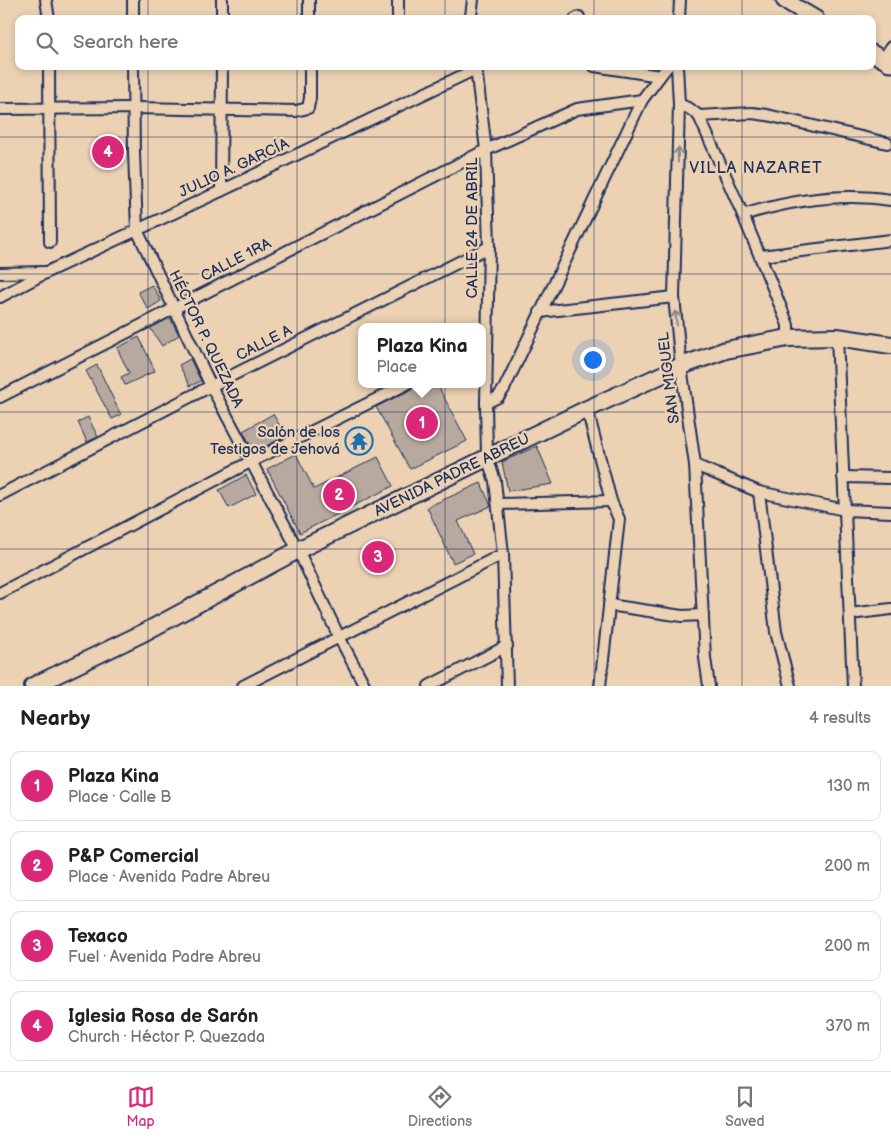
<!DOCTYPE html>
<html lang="en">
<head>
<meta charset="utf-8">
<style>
	:root { --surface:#fff; --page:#f2f2f2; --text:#202124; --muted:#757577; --line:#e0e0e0; --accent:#db2777 }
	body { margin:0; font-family:"Balsamiq Sans",sans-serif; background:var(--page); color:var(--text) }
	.you { position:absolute; left:592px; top:359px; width:18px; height:18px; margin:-12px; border:4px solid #fff; border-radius:50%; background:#1a73e8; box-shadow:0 0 0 8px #1a73e833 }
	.badge { display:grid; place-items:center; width:32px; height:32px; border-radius:50%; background:var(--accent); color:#fff; font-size:16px; font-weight:700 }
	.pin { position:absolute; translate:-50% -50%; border:2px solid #fff; box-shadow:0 1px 5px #0006 }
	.popup { position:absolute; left:358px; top:323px; width:128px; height:65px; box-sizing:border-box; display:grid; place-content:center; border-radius:10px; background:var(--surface); filter:drop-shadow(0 1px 4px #0005); font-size:16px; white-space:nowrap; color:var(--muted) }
	.popup b { font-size:19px; color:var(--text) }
	.popup::after { content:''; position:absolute; left:50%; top:100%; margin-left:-10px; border:10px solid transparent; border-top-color:var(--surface) }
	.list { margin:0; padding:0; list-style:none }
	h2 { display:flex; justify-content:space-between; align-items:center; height:65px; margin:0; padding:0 20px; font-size:21px }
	h2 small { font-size:16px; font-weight:400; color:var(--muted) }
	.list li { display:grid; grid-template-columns:32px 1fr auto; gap:15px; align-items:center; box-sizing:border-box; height:70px; margin:0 10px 10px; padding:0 10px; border:1px solid var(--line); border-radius:10px }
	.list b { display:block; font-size:19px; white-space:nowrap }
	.list p { margin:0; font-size:16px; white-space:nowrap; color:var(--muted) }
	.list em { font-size:16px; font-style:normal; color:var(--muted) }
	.icon { flex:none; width:28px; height:28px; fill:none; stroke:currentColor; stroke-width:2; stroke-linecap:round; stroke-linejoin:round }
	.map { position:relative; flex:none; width:891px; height:686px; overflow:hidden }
	.search { position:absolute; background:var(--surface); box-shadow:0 2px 8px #0003; left:15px; right:15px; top:15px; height:55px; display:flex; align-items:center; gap:12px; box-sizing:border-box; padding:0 18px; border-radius:10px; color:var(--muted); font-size:19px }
	.sheet { height:385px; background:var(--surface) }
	nav { display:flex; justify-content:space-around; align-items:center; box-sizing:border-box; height:70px; border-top:1px solid var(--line); background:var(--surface); font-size:14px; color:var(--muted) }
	nav a { display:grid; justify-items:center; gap:2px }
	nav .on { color:var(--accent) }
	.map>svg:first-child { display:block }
	.building { fill:#b8a99e; stroke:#1b2f5e }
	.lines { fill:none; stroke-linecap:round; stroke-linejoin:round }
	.street-casing { stroke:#1b2f5e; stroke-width:14 }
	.secondary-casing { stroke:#1b2f5e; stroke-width:19 }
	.primary-casing { stroke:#1b2f5e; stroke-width:20 }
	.street { stroke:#ecd2b3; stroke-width:10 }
	.secondary { stroke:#ecd2b3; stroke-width:15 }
	.primary { stroke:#ecd2b3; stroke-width:16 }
	.oneway { stroke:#848088 }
	.grid { fill:none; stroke:#1b2f5e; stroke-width:1; stroke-opacity:0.55 }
	.labels { text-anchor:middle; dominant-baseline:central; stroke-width:4.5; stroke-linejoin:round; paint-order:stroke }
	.street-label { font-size:15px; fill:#1b2f5e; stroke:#ecd2b3 }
	.poi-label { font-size:15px; fill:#1b2f5e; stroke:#ecd2b3; text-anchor:end }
	.neighbourhood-label { font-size:16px; letter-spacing:1px; fill:#1b2f5e; stroke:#ecd2b3 }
</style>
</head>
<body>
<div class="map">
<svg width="891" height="686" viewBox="0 0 891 686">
	<rect width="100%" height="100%" fill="#ecd2b3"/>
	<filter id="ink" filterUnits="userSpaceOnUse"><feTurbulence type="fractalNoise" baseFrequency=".02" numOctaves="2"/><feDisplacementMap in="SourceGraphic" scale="10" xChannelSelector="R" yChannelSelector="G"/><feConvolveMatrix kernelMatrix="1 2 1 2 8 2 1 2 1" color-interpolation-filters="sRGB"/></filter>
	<g filter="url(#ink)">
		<g class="building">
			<polygon points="152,285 161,301 148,309 138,292"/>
			<polygon points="170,318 179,335 162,346 150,328"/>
			<polygon points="139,337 155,371 125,385 121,377 129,373 117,348"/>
			<polygon points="190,359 201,381 190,386 179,365"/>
			<polygon points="97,365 121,415 112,419 86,371"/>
			<polygon points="418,384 437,384 467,441 410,469 376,407 410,390"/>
			<polygon points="273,414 286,436 254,452 243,431"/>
			<polygon points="88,417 98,437 87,442 78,422"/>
			<polygon points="537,446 553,484 508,491 502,462"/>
			<polygon points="296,454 314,489 378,457 393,486 300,533 267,469"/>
			<polygon points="246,475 256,494 229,508 219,490"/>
			<polygon points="481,483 491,506 458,521 473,554 453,563 427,507"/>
		</g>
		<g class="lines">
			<g class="street-casing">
				<g id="street">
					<polyline points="46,0 49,19"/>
					<polyline points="309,0 309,19"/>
					<polyline points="398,0 398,19"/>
					<polyline points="133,19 133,0"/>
					<polyline points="222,19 222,0"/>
					<polyline points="472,19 471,16 473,0"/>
					<polyline points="575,19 579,17"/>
					<polyline points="679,19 680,0"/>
					<polyline points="883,60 891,47"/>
					<polyline points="49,66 50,242"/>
					<polyline points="133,66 134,153 137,230 211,386 298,550 339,637 365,686"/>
					<polyline points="594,66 660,76 668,66"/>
					<polyline points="677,66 679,104 674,297 681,366 695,465 705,658 709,686"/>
					<polyline points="476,68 486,150 489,247 486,403 487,457 495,481 503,554 507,686"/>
					<polyline points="679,104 690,109 699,116 752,113 767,115 887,143"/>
					<polyline points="0,109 133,108 296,111 308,108 310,98 310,66"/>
					<polyline points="699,116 743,215 784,315 788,325 788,338"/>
					<polyline points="221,191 222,66"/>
					<path d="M743 215C791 200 841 192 891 200"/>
					<polyline points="761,256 891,240"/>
					<polyline points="0,273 45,272"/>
					<polyline points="0,297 49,271 221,191 480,67"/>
					<polyline points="540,312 674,297"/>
					<polyline points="837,337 853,686"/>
					<polyline points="0,397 486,150 577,109 642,100"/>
					<polyline points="486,403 498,397 504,389 642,100 660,76"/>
					<polyline points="587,409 611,501 619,519 600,686"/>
					<polyline points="695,465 759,492 845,510 891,512"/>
					<polyline points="843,477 891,478"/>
					<polyline points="759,492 776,632 790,686"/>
					<polyline points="0,495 211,386 489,247"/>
					<polyline points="499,504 611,501"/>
					<polyline points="0,593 250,462 407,384"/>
					<polyline points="609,605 682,616 703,615"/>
					<polyline points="850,614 891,609"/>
					<polyline points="243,686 503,554"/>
					<polyline points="429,686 507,646"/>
				</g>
			</g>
			<g class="secondary-casing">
				<g id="secondary">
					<polyline points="784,0 816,19"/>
					<polyline points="872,53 891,64"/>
				</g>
			</g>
			<g class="primary-casing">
				<polyline id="primary" points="33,686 143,633 298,550 587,409 681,366 726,350 788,338 837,337 891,345"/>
			</g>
			<use href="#street" class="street"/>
			<use href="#secondary" class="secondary"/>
			<use href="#primary" class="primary"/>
		</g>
		<defs><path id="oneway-shaft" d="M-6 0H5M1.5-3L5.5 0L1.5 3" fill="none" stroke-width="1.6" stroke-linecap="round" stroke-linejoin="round" transform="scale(1.25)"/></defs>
		<g class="oneway">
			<use href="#oneway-shaft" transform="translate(678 155) rotate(-89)"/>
			<use href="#oneway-shaft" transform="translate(676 318) rotate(-96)"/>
		</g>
	</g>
	<path class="grid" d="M148 0V19M297 0V19M445 0V19M594 0V19M742 0V19M148 66V686M297 66V686M445 66V686M594 66V686M742 66V686M0 137H891M0 274H891M0 412H891M0 549H891"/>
	<defs>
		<g id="temple-ring" transform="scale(1.4375)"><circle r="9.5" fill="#ecd2b3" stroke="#1f6fb2" stroke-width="1.5"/><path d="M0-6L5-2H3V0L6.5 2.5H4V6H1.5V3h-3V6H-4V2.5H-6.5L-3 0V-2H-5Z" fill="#1f6fb2"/></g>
	</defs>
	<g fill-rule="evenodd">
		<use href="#temple-ring" x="359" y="441"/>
	</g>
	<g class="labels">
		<g class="street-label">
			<text transform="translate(234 168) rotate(-25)">JULIO A. GARCÍA</text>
			<text transform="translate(472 228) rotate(-90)">CALLE 24 DE ABRIL</text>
			<text transform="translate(236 260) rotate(-27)">CALLE 1RA</text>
			<text transform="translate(206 339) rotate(64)">HÉCTOR P. QUEZADA</text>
			<text transform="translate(264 343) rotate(-27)">CALLE A</text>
			<text transform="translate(669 378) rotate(-97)">SAN MIGUEL</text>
			<text transform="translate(452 475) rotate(-26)">AVENIDA PADRE ABREU</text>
		</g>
		<g class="poi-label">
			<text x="340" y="432">Salón de los<tspan x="340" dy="17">Testigos de Jehová</tspan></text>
		</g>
		<g class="neighbourhood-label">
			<text x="756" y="168">VILLA NAZARET</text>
		</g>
	</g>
</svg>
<div class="you"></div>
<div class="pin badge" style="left:422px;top:423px">1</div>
<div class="popup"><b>Plaza Kina</b>Place</div>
<div class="pin badge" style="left:339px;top:495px">2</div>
<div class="pin badge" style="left:378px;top:557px">3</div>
<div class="pin badge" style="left:108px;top:152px">4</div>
<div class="search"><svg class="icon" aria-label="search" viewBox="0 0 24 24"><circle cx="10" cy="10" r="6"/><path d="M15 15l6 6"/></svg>Search here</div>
</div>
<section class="sheet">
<h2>Nearby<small>4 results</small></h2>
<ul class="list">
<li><span class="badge">1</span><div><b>Plaza Kina</b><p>Place · Calle B</p></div><em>130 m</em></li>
<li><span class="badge">2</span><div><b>P&amp;P Comercial</b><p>Place · Avenida Padre Abreu</p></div><em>200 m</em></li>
<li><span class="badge">3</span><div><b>Texaco</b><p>Fuel · Avenida Padre Abreu</p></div><em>200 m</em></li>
<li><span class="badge">4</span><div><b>Iglesia Rosa de Sarón</b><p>Church · Héctor P. Quezada</p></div><em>370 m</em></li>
</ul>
</section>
<nav>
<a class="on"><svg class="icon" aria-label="map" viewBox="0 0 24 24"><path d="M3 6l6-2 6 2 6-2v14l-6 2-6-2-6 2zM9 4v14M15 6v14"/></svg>Map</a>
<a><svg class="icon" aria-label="directions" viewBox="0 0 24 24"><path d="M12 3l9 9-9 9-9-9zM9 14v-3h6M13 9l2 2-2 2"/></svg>Directions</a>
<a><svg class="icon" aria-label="saved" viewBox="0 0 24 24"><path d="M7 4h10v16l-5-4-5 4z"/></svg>Saved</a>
</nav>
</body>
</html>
